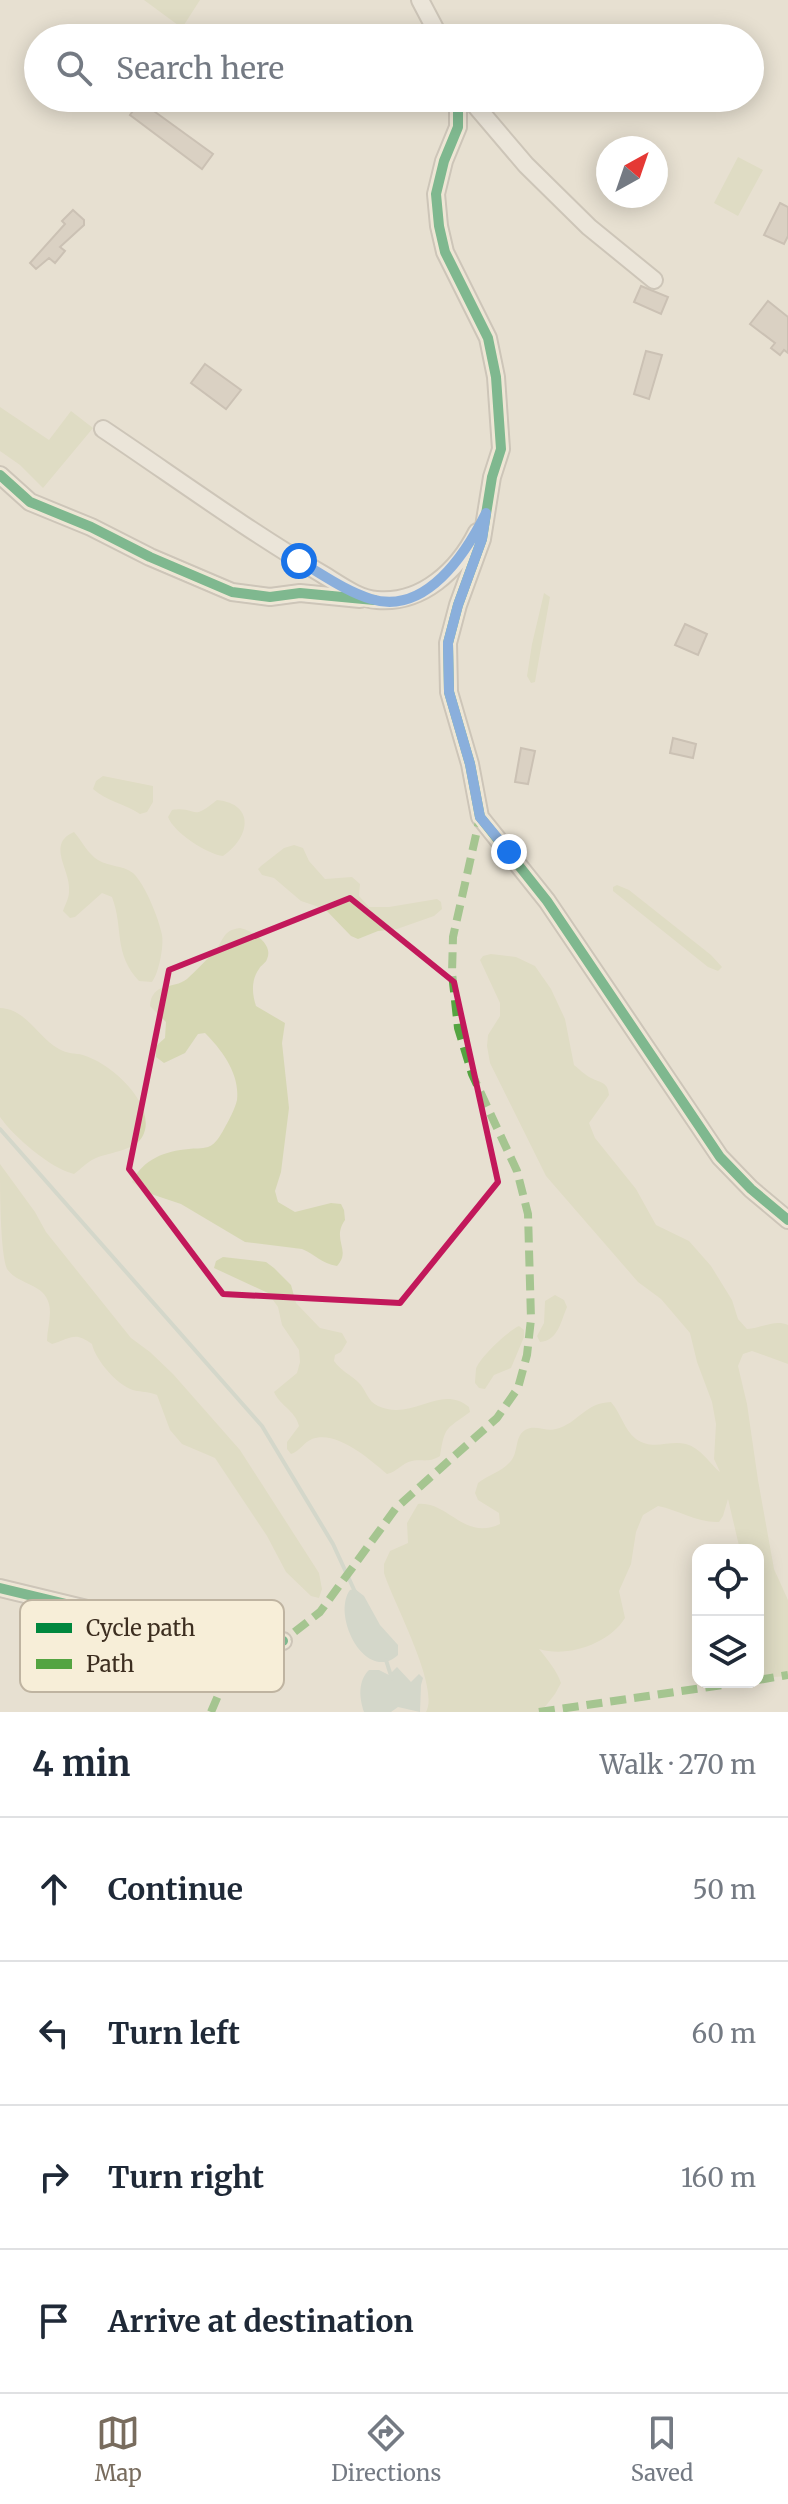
<!DOCTYPE html>
<html lang="en">
<head>
<meta charset="utf-8">
<style>
	:root { --surface:#fff; --page:#f2f2f3; --text:#1f2937; --muted:#747a83; --line:#e0e1e3; --accent:#786c5e }
	body { margin:0; font-family:Merriweather,serif; background:var(--page); color:var(--text) }
	.controls { position:absolute; right:24px; bottom:24px; display:grid; overflow:hidden; border-radius:16px; box-shadow:0 4px 20px #0003 }
	.controls button { width:72px; height:72px; display:grid; place-items:center; padding:0; border:0; border-bottom:2px solid var(--line); background:var(--surface); color:var(--text); font:40px sans-serif }
	.compass { position:absolute; left:596px; top:136px; width:72px; height:72px; border-radius:50%; background:var(--surface); box-shadow:0 4px 20px #0003; rotate:40deg }
	.stop { position:absolute; width:24px; height:24px; margin:-18px; border:6px solid #1a73e8; border-radius:50%; background:#fff }
	.stop.end { background:#1a73e8; border-color:#fff; box-shadow:0 2px 8px #0008 }
	.list { margin:0; padding:0; list-style:none }
	h2 { display:flex; justify-content:space-between; align-items:center; height:104px; margin:0; padding:0 32px; font-size:34px }
	h2 small { font-size:26px; font-weight:400; color:var(--muted) }
	.list li { display:grid; grid-template-columns:52px 1fr auto; gap:24px; align-items:center; box-sizing:border-box; height:144px; padding:0 32px; border-top:2px solid var(--line) }
	.list b { display:block; font-size:30px; white-space:nowrap }
	.list em { font-size:26px; font-style:normal; color:var(--muted) }
	.icon { flex:none; width:44px; height:44px; fill:none; stroke:currentColor; stroke-width:2; stroke-linecap:round; stroke-linejoin:round }
	.map { position:relative; flex:none; width:788px; height:1712px; overflow:hidden }
	.search { position:absolute; background:var(--surface); box-shadow:0 4px 20px #0003; left:24px; right:24px; top:24px; height:88px; display:flex; align-items:center; gap:20px; box-sizing:border-box; padding:0 28px; border-radius:44px; color:var(--muted); font-size:30px }
	.sheet { height:680px; background:var(--surface) }
	nav { display:flex; justify-content:space-around; align-items:center; box-sizing:border-box; height:112px; border-top:2px solid var(--line); background:var(--surface); font-size:22px; color:var(--muted) }
	nav a { display:grid; justify-items:center; gap:4px }
	nav .on { color:var(--accent) }
	.map>svg:first-child { display:block }
	.green { fill:#d6d7b3 }
	.water { fill:#bcccc2 }
	.lines { fill:none; stroke-linecap:round; stroke-linejoin:round }
	.stream { stroke:#bcccc2; stroke-width:4 }
	.building { fill:#cbbfb2; stroke:#a89c90; stroke-width:2 }
	.minor-casing { stroke:#ada599; stroke-width:20 }
	.minor { stroke:#efebe3; stroke-width:16 }
	.quiet { stroke:#54a441; stroke-width:8; stroke-dasharray:16 8; stroke-linecap:butt }
	.cycleway-casing { stroke:#f7eed8; stroke-width:15 }
	.cycleway { stroke:#00873e; stroke-width:10 }
	.route { stroke:#1a73e8; stroke-width:10 }
	.marked { fill:none; stroke:#c2185b; stroke-width:6; stroke-linejoin:round }
	.key { fill:#f7eed8; stroke:#bfb4a1; stroke-width:2 }
	.key-label { font-size:22px; fill:#3d2e20 }
</style>
</head>
<body>
<div class="map">
<svg width="788" height="1712" viewBox="0 0 788 1712">
	<rect width="100%" height="100%" fill="#e7e0d1"/>
	<g class="green">
		<polygon points="144,0 200,0 182,28"/>
		<polygon points="738,157 763,170 738,216 714,203"/>
		<polygon points="0,407 49,440 71,411 93,428 43,488 20,465 0,451"/>
		<polygon points="544,593 550,597 537,670 535,682 531,683 527,676 532,644"/>
		<path d="M103 776 153 786V802L147 812 140 814C125 804 106 801 93 789L96 781Z"/>
		<path d="M217 800C256 804 250 838 223 856 207 854 174 833 168 817L172 810C199 806 189 823 217 800Z"/>
		<path d="M74 832C82 841 88 854 98 860 109 867 123 865 133 873 145 884 159 919 162 935 164 946 159 973 152 982L139 981C113 953 124 929 112 897L102 893 75 917 70 918 63 911C65 905 69 898 69 892 72 871 45 844 74 832Z"/>
		<polygon points="294,845 303,848 309,861 325,879 352,877 360,884 359,896 369,907 389,907 437,899 441,902 442,909 434,916 397,929 378,931 358,939 351,936 325,909 301,901 274,878 262,875 258,869 261,866 284,848"/>
		<polygon points="617,885 629,890 711,955 722,967 718,971 708,967 613,891 613,887"/>
		<path d="M240 928C252 930 274 944 267 959 266 963 261 965 259 969 251 980 252 994 256 1006L285 1023 282 1043 289 1108 281 1172 275 1191 278 1202 295 1212 331 1203 341 1204 344 1210 345 1220C331 1240 352 1250 337 1266 321 1263 316 1255 302 1249L245 1242 181 1204 148 1193 132 1182C143 1159 165 1151 189 1149 194 1148 202 1149 208 1147 216 1144 220 1136 224 1129 229 1120 235 1109 237 1100 240 1074 222 1050 205 1033L198 1034 185 1053 164 1063 156 1057V1046L165 1038 166 1022 150 1006C152 981 173 990 187 979 196 971 206 960 214 952 224 941 222 930 240 928Z"/>
		<path d="M491 954 516 957 535 966 551 989 565 1019 574 1065C579 1069 585 1075 591 1078 601 1083 608 1082 609 1095L589 1123 595 1138 636 1189 656 1225 689 1241 711 1266 732 1300 738 1319 747 1329C762 1328 775 1319 788 1325V1364L752 1351 743 1354 738 1366 747 1404 758 1480 774 1569 788 1600V1676L774 1677 758 1674V1550H740L728 1499 723 1516 719 1522C697 1523 679 1510 658 1506L643 1515 636 1532 631 1564 619 1591 625 1618C609 1644 567 1658 539 1649 547 1659 557 1671 561 1683L555 1694 541 1712H426C440 1687 393 1602 384 1573V1564L390 1551 408 1543 407 1523 418 1504C448 1501 464 1541 500 1524L499 1513 478 1500 475 1493 478 1483C488 1475 501 1472 510 1462 519 1453 514 1437 525 1430 535 1424 546 1432 556 1429 579 1423 584 1403 611 1402 621 1413 624 1430 636 1439 653 1451 668 1440 686 1444 701 1448 710 1464 720 1472L714 1459 716 1424 712 1402 697 1362 690 1333 661 1299 638 1282 546 1176 490 1063 487 1046 488 1035 500 1016V1003L480 960 483 956Z"/>
		<path d="M0 1008C27 1009 38 1038 59 1049 67 1054 75 1053 83 1055 110 1063 152 1100 145 1130 140 1152 110 1151 94 1159 87 1162 81 1169 74 1174 50 1168 14 1137 0 1117Z"/>
		<path d="M0 1164 35 1212 46 1232 131 1338 150 1352 173 1374 240 1450 319 1573 322 1589 319 1598 311 1596 286 1572 267 1536 215 1458 182 1444 170 1430 157 1395C149 1392 145 1392 137 1391 120 1389 95 1360 92 1344 75 1331 71 1338 52 1344L47 1341C47 1329 52 1316 49 1304 44 1283 18 1285 7 1269 0 1253 0 1186 0 1164Z"/>
		<path d="M223 1257 266 1262 274 1268 291 1285 296 1303 320 1328 342 1333 347 1342 341 1352 335 1355 334 1361C342 1372 350 1374 358 1382 366 1389 367 1401 378 1406 413 1422 440 1383 469 1407L470 1412C446 1430 445 1425 440 1456 429 1463 424 1459 412 1461 402 1463 397 1472 387 1474 369 1459 337 1430 312 1439 303 1443 300 1451 291 1454L287 1449V1442L299 1426C295 1410 280 1406 274 1392L297 1373 300 1362 299 1350 282 1325 278 1307 268 1293 214 1268 216 1261Z"/>
		<path d="M555 1295 564 1300 567 1307C561 1321 558 1341 540 1342L537 1336 544 1323 545 1301Z"/>
		<path d="M519 1326 524 1330V1337L511 1368 494 1375 485 1389 479 1388 475 1383C475 1381 476 1370 476 1369 479 1358 509 1330 519 1326Z"/>
	</g>
	<g class="water">
		<path d="M355 1589 364 1596 380 1625 398 1645V1655C366 1684 331 1616 350 1590Z"/>
		<path d="M397 1667 411 1682 419 1674 423 1678 421 1685 420 1712 398 1707 391 1712H364C359 1697 358 1681 369 1670H379L389 1675Z"/>
	</g>
	<g class="lines">
		<g class="stream">
			<polyline points="0,1129 262,1426 333,1544 356,1594"/>
			<polyline points="386,1660 392,1679"/>
		</g>
	</g>
	<g class="building">
		<polygon points="140,101 213,154 202,169 130,115"/>
		<polygon points="780,203 788,207 788,236 784,244 764,235"/>
		<polygon points="73,210 84,220 84,225 60,247 65,251 55,263 49,258 36,269 30,263 65,224 62,221"/>
		<polygon points="641,286 668,297 661,314 634,302"/>
		<polygon points="768,301 788,317 788,353 784,350 780,355 771,348 775,343 750,324"/>
		<polygon points="646,351 662,355 649,399 634,394"/>
		<polygon points="205,364 241,390 226,409 191,383"/>
		<polygon points="685,624 707,634 698,655 675,645"/>
		<polygon points="673,738 696,744 693,758 670,753"/>
		<polygon points="521,748 535,751 528,784 515,782"/>
	</g>
	<g class="lines">
		<g class="minor-casing">
			<g id="minor">
				<polyline points="420,0 440,38"/>
				<polyline points="458,98 458,127 444,161 436,194 439,226 445,252 488,338 496,377 501,449 492,477 482,539 458,605 448,643 449,692 470,764 480,817 547,901 720,1157 751,1189 788,1220"/>
				<polyline points="469,98 526,165 589,227 654,280"/>
				<path d="M103 429C176 478 247 530 322 574 339 584 358 599 377 600 422 604 458 570 477 532"/>
				<polyline points="0,475 30,502 91,527 150,557 232,592 270,597 300,593 360,599"/>
				<polyline points="0,1588 174,1630 283,1641"/>
			</g>
		</g>
		<use href="#minor" class="minor"/>
		<g class="quiet">
			<polyline points="758,1680 788,1675"/>
			<polyline points="211,1712 223,1684 250,1657 283,1641 320,1612 396,1508 497,1418 518,1388 527,1355 531,1319 528,1214 517,1171 472,1074 458,1028 452,973 453,937 480,817"/>
			<polyline points="539,1712 743,1682"/>
		</g>
		<g class="cycleway-casing">
			<g id="cycleway">
				<polyline points="458,98 458,127 444,161 436,194 439,226 445,252 488,338 496,377 501,449 492,477 482,539 458,605 448,643 449,692 470,764 480,817 547,901 720,1157 751,1189 788,1220"/>
				<polyline points="0,475 30,502 91,527 150,557 232,592 270,597 300,593 374,600"/>
				<polyline points="0,1588 174,1630 283,1641"/>
			</g>
		</g>
		<use href="#cycleway" class="cycleway"/>
	</g>
	<g class="lines">
		<path class="route" d="M299 561C322 574 345 591 371 599 426 616 466 553 486 513L482 539 458 605 448 643 449 692 470 764 480 817 509 852"/>
	</g>
	<path d="M0 0H788V1712H0ZM350 898 454 982 498 1182 400 1303 223 1294 129 1169 169 970Z" fill="#e7e0d1" fill-opacity=".55" fill-rule="evenodd"/>
	<path class="marked" d="M350 898 454 982 498 1182 400 1303 223 1294 129 1169 169 970Z"/>
	<rect x="20" y="1600" width="264" height="92" rx="12" class="key"/>
	<rect x="36" y="1623" width="36" height="10" fill="#00873e"/>
	<rect x="36" y="1659" width="36" height="10" fill="#54a441"/>
	<g class="key-label">
		<text x="86" y="1636">Cycle path</text>
		<text x="86" y="1672">Path</text>
	</g>
</svg>
<div class="controls">
<button><svg class="icon" aria-label="locate" viewBox="0 0 24 24"><circle cx="12" cy="12" r="6"/><path d="M12 2v4M12 18v4M2 12h4M18 12h4"/></svg></button>
<button><svg class="icon" aria-label="layers" viewBox="0 0 24 24"><path d="M12 4l9 5-9 5-9-5zM3 14l9 5 9-5"/></svg></button>
</div>
<svg class="compass" viewBox="-18 -18 36 36"><path d="M0-13l5 13h-10z" fill="#e53935"/><path d="M0 13l5-13h-10z" fill="#747a83"/></svg>
<div class="stop" style="left:299px;top:561px"></div>
<div class="stop end" style="left:509px;top:852px"></div>
<div class="search"><svg class="icon" aria-label="search" viewBox="0 0 24 24"><circle cx="10" cy="10" r="6"/><path d="M15 15l6 6"/></svg>Search here</div>
</div>
<section class="sheet">
<h2>4 min<small>Walk · 270 m</small></h2>
<ul class="list">
<li><svg class="icon" aria-label="ahead" viewBox="0 0 24 24"><path d="M12 20V5M6 11l6-6 6 6"/></svg><div><b>Continue</b></div><em>50 m</em></li>
<li><svg class="icon" aria-label="left" viewBox="0 0 24 24"><path d="M17 20v-9H6M10 6l-5 5 5 5"/></svg><div><b>Turn left</b></div><em>60 m</em></li>
<li><svg class="icon" aria-label="right" viewBox="0 0 24 24"><path d="M7 20v-9h11M14 6l5 5-5 5"/></svg><div><b>Turn right</b></div><em>160 m</em></li>
<li><svg class="icon" aria-label="arrive" viewBox="0 0 24 24"><path d="M6 21V4h12l-3 4 3 4H6"/></svg><div><b>Arrive at destination</b></div></li>
</ul>
</section>
<nav>
<a class="on"><svg class="icon" aria-label="map" viewBox="0 0 24 24"><path d="M3 6l6-2 6 2 6-2v14l-6 2-6-2-6 2zM9 4v14M15 6v14"/></svg>Map</a>
<a><svg class="icon" aria-label="directions" viewBox="0 0 24 24"><path d="M12 3l9 9-9 9-9-9zM9 14v-3h6M13 9l2 2-2 2"/></svg>Directions</a>
<a><svg class="icon" aria-label="saved" viewBox="0 0 24 24"><path d="M7 4h10v16l-5-4-5 4z"/></svg>Saved</a>
</nav>
</body>
</html>
